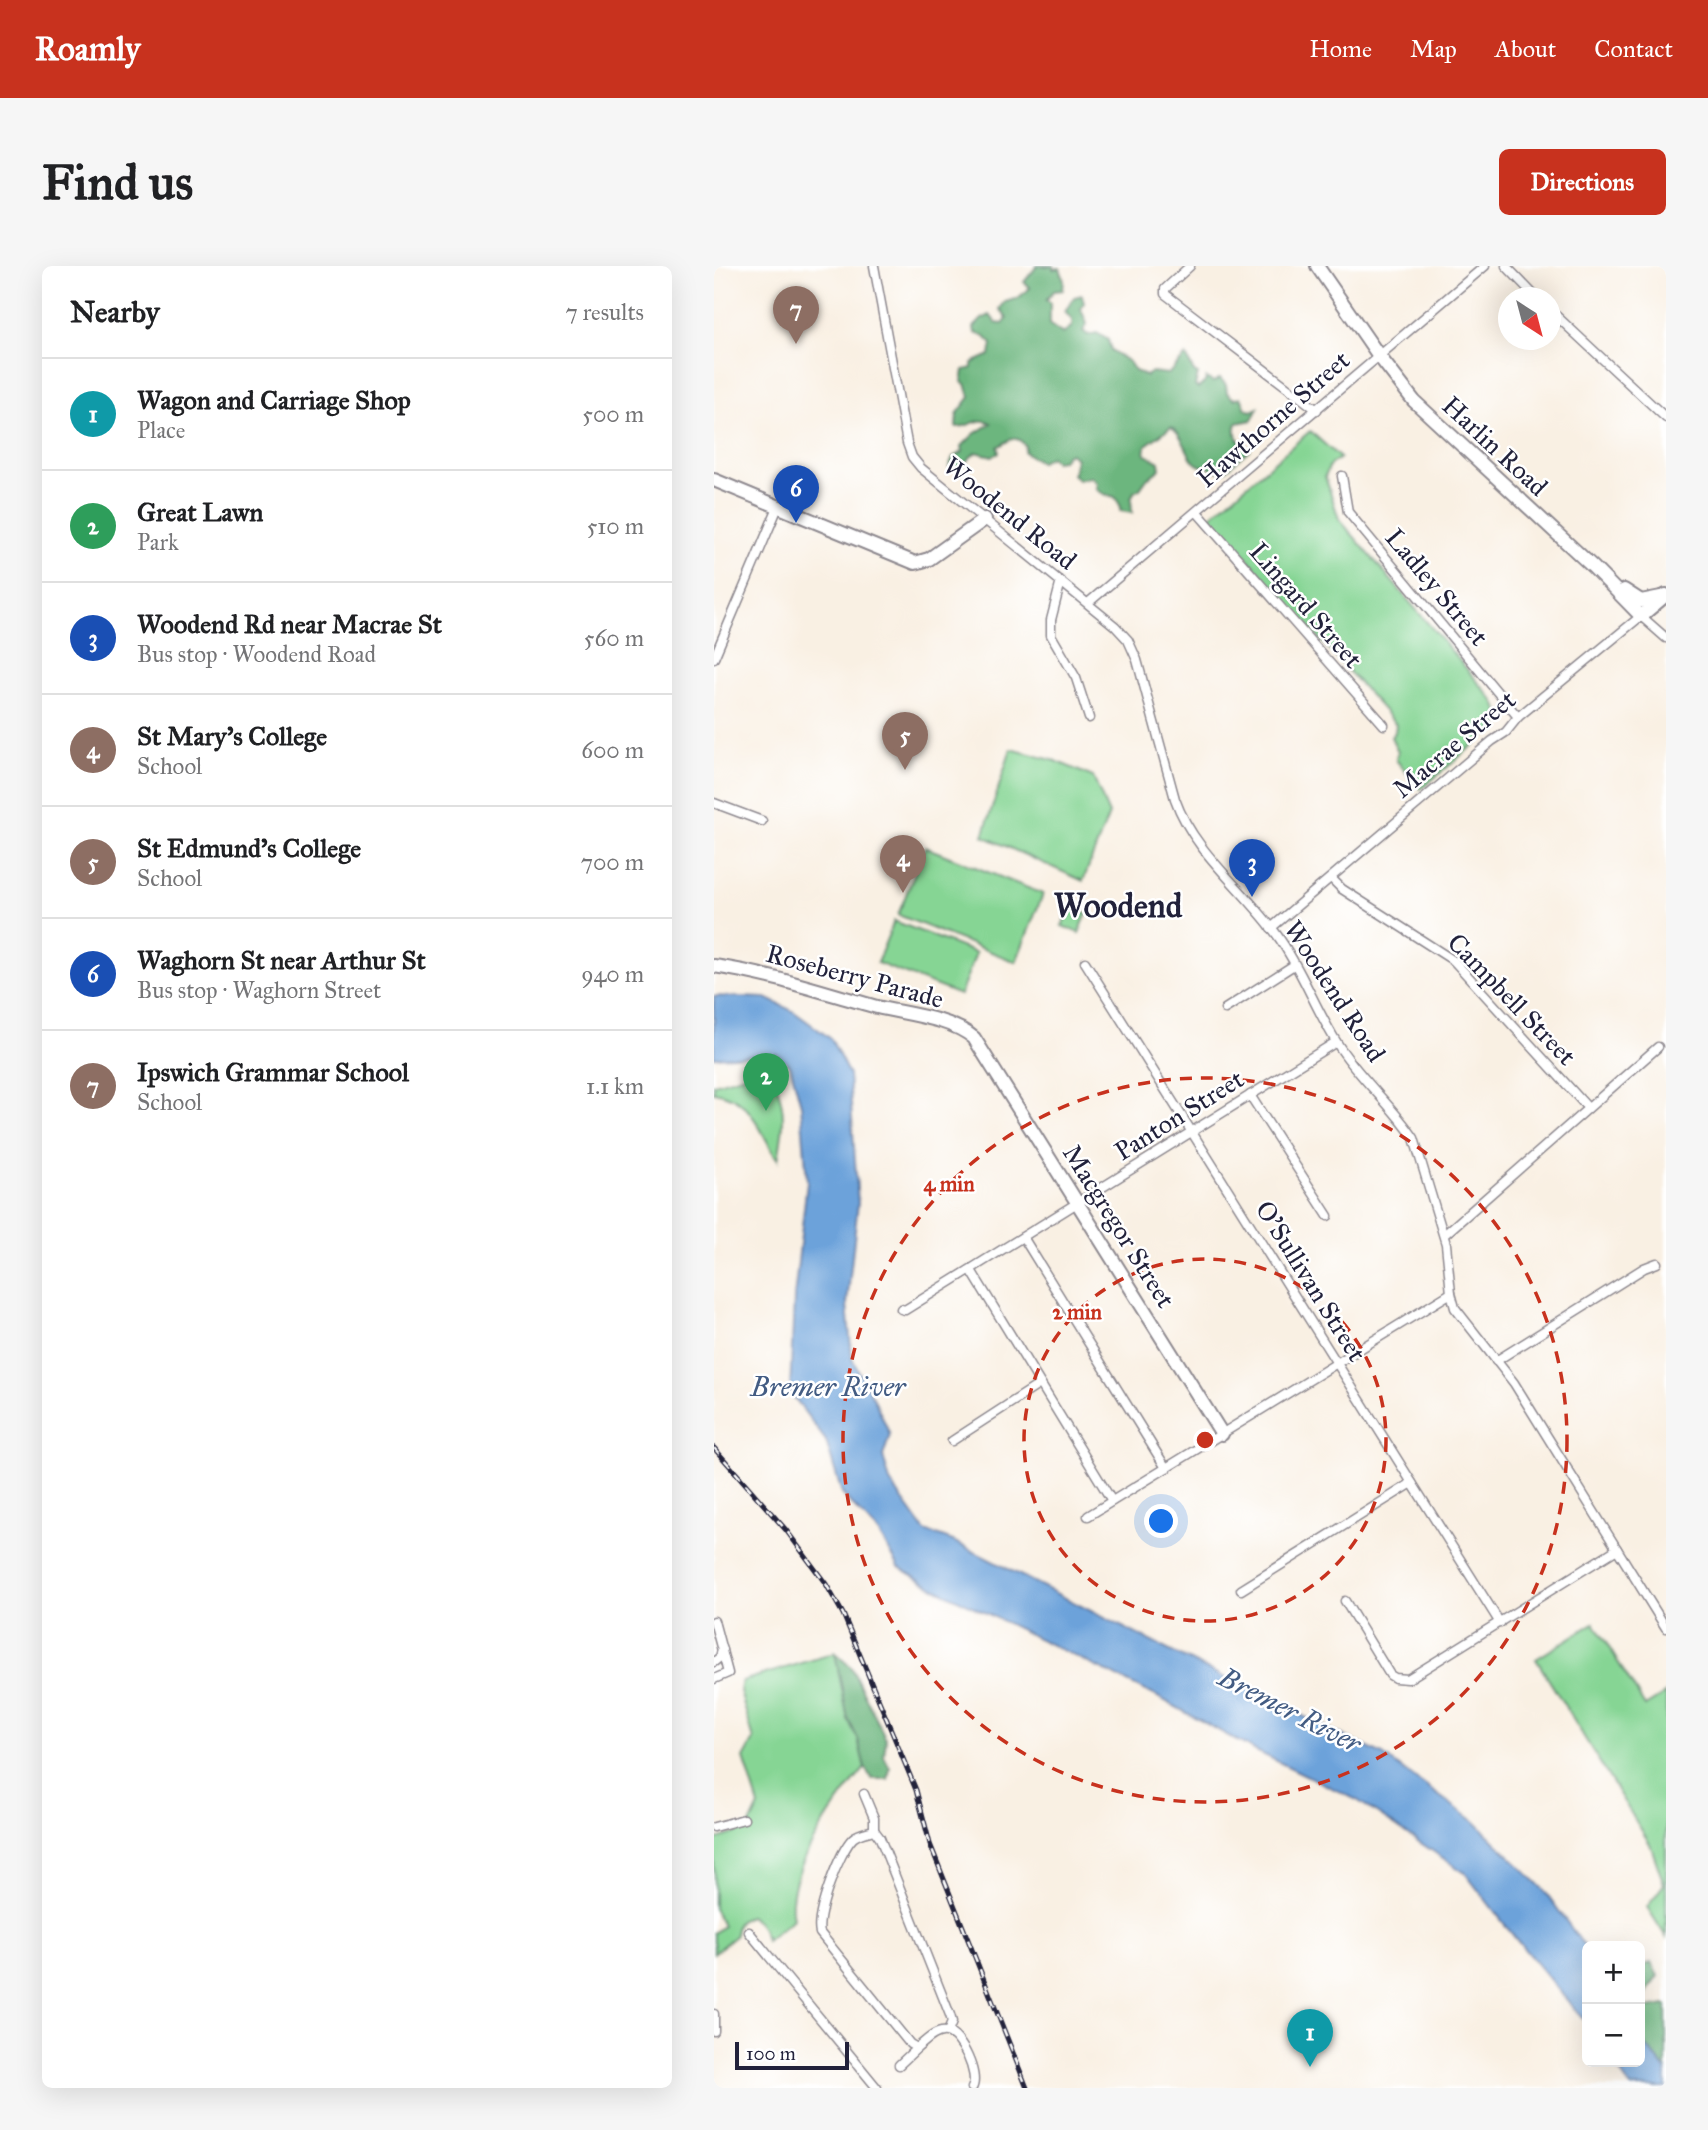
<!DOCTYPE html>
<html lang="en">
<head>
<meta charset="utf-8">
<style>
	:root { --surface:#fff; --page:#f6f6f6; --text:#202124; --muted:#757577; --line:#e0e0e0; --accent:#c8321e }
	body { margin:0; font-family:"IM FELL Great Primer",serif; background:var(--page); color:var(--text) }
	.controls { position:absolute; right:21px; bottom:21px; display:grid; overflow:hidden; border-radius:10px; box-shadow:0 7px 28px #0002 }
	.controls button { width:63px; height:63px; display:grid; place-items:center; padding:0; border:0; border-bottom:2px solid var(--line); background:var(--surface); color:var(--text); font:35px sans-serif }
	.compass { position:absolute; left:784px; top:21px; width:63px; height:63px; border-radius:50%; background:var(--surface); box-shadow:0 7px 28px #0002; rotate:144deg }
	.scale { position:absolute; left:21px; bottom:18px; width:114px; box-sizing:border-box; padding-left:7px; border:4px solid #22223b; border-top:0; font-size:19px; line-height:24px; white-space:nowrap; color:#22223b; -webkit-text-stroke:5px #fff; paint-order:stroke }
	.you { position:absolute; left:448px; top:1256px; width:24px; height:24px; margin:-18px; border:5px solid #fff; border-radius:50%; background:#1a73e8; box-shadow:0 0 0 10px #1a73e833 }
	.badge { display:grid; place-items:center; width:46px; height:46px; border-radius:50%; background:var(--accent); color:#fff; font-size:23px; font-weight:700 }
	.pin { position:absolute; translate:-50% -58px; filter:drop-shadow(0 2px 4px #0008) }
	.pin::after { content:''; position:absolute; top:37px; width:24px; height:21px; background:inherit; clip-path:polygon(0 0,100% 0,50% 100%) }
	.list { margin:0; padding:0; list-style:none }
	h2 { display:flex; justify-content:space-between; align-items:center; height:91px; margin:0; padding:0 28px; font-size:30px }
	h2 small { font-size:23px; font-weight:400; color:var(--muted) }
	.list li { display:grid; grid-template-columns:46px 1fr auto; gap:21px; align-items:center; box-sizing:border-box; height:112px; padding:0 28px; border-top:2px solid var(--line) }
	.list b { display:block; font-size:26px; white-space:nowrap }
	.list p { margin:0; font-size:23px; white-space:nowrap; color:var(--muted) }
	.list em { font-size:23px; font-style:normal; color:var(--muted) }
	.map { position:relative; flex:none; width:952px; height:1822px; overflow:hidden; border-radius:10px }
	header { display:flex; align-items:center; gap:42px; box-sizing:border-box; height:98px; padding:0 35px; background:var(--accent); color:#fff }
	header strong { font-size:33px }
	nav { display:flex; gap:38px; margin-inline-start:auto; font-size:24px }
	.intro { display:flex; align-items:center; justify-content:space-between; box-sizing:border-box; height:168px; padding:0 42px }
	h1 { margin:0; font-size:49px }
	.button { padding:18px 32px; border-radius:10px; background:var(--accent); color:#fff; font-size:24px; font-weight:700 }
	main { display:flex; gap:42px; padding:0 42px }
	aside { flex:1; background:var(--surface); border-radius:10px; box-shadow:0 7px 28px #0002 }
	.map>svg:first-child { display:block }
	.green { fill:#86d594; stroke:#547c68; stroke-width:2 }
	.forest { fill:#6cb67e; stroke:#476c5c; stroke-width:2 }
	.water { fill:#6ca2da; stroke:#47628a; stroke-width:2 }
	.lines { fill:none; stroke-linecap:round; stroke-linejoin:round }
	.street-casing { stroke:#8e898f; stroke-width:11 }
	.secondary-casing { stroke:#8e898f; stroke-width:16 }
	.street { stroke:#fff; stroke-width:8 }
	.secondary { stroke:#fff; stroke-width:12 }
	.rail-casing { stroke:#22223b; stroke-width:5 }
	.rail { stroke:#fff; stroke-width:2.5; stroke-dasharray:8; stroke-linecap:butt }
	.ring { fill:none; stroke:#c8321e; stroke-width:3.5; stroke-dasharray:12 9 }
	.labels { text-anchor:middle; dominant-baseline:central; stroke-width:5; stroke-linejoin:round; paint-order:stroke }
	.street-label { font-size:26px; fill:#22223b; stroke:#fff }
	.water-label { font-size:28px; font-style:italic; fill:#435c83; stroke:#fff }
	.district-label { font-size:33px; font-weight:bold; fill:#22223b; stroke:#fff }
	.centre { fill:#c8321e; stroke:#fff; stroke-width:3.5 }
	.ring-label { font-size:21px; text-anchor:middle; font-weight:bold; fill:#c8321e; stroke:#fff; stroke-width:5; stroke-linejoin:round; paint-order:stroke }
</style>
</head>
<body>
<header>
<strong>Roamly</strong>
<nav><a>Home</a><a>Map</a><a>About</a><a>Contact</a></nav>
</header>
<div class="intro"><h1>Find us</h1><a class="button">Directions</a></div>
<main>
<aside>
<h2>Nearby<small>7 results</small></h2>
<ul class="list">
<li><span class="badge" style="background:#0f9aa8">1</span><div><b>Wagon and Carriage Shop</b><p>Place</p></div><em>500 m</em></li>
<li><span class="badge" style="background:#2e9e5b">2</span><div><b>Great Lawn</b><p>Park</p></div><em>510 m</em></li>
<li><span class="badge" style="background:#1a4fb4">3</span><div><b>Woodend Rd near Macrae St</b><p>Bus stop · Woodend Road</p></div><em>560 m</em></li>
<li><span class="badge" style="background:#8d6e63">4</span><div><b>St Mary's College</b><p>School</p></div><em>600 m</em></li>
<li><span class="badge" style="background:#8d6e63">5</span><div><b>St Edmund's College</b><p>School</p></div><em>700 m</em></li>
<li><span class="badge" style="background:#1a4fb4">6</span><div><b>Waghorn St near Arthur St</b><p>Bus stop · Waghorn Street</p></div><em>940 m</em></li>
<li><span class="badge" style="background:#8d6e63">7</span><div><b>Ipswich Grammar School</b><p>School</p></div><em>1.1 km</em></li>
</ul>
</aside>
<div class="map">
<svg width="952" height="1822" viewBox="0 0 952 1822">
	<rect width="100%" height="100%" fill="#fff"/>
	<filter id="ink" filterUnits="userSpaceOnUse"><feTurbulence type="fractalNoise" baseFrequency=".0143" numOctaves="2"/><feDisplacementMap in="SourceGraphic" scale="14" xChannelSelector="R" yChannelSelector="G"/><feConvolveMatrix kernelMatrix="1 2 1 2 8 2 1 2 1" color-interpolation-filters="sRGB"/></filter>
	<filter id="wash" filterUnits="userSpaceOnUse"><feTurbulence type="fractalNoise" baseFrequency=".00686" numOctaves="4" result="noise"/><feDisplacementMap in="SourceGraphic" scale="28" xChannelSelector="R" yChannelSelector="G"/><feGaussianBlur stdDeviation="1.57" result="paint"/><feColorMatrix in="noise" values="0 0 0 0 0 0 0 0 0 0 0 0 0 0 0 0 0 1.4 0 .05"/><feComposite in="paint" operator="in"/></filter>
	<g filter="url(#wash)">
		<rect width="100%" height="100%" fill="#f9f0e3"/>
		<g class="green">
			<polygon points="596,165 626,192 616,199 611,210 625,253 781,436 788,455 707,523 682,494 684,486 677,471 681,466 682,458 496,251"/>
			<polygon points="297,483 342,495 379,511 395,548 369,615 269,570"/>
			<polygon points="211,581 329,628 302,696 184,649"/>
			<polygon points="356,641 373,647 365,667 348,660"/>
			<polygon points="180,655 262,687 246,729 163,697"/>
			<path d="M37 807 62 818C73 846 69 865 64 894 45 865 39 832 0 826V818Z"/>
			<polygon points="880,1357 931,1440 952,1427 952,1671 933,1641 950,1618 936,1578 822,1393"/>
			<path d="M121 1387 134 1453 144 1473 151 1502C122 1536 69 1607 79 1653L52 1675C49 1663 46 1656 35 1650 24 1654 21 1658 22 1669L0 1687V1667L9 1660 0 1642V1574L34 1563 45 1540 30 1492 40 1474 26 1425 28 1415Z"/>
		</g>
		<g class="forest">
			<path d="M323 0H339V3L346 2 350 14 349 24 340 25 332 34 336 36V59L349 68 358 60V54L351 46 360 31 368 29 370 37 367 43 373 58 369 65 374 69 383 67 394 74 397 84 415 96 421 105 432 110 438 106 454 108 472 90 480 106 484 108 481 120 484 122 491 116 492 112 499 116 506 112 512 119 513 127 520 133 527 131 532 143 537 145 544 142 538 154 523 157C519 170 525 176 536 183 532 187 527 190 523 194 513 205 507 210 493 200 473 204 473 169 457 161L432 179 431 188 445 196 446 203 433 213 426 223 420 226 417 233 418 247 406 245V239L401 231 390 228 382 223 383 217 377 211 364 214 359 208 362 192 356 187 352 189 349 194 341 195 336 191 326 196 310 186 311 180C303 167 294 174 284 181L285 187 278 190 262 186 243 204 235 201 239 191 249 186 248 180 260 168 277 157C263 150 255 162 242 161L243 148 256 131 252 118 248 116 250 104 258 102V97L276 89 278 78 270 70 261 67 260 61 268 53 276 49 282 57 289 58 293 53 286 43 291 36 304 32 316 22 310 16Z"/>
			<polygon points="121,1387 137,1401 172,1473 170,1490 176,1502 174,1513 158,1513 151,1502 144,1473 134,1453"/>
			<polygon points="937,1697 944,1710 933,1726 929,1738 934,1742 952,1739 952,1804 926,1772 926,1700"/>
		</g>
		<g class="water">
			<polygon points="0,730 52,732 79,745 117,773 135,809 144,937 133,1038 138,1093 162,1137 176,1169 169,1190 176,1216 211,1265 239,1275 462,1388 669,1489 760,1555 830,1624 873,1684 873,1758 802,1673 751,1607 643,1534 542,1485 442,1430 221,1322 185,1301 164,1266 128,1228 112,1175 76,1126 80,1032 93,915 87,839 76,799 63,788 0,791"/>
			<polygon points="926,1772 952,1804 952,1822 917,1822 899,1796 926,1796"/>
		</g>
	</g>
	<g filter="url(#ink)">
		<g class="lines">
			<g class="street-casing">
				<g id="street">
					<path d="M160 0 193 177 198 191 207 202 401 360 414 374 423 394 461 533C480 587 531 624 563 669 587 702 601 742 623 777 644 811 677 838 700 872L732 978 737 1027 741 1042 800 1117 952 1362"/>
					<polyline points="476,0 451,23 451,28 603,144"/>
					<polyline points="792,0 823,32"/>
					<polyline points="836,44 952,152"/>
					<polyline points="628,210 634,246 804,451"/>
					<polyline points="483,246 670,459"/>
					<polyline points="347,315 337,354 337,369 362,412 375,452"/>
					<polyline points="374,337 771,0"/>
					<polyline points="0,392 64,241"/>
					<polyline points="0,537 48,555"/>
					<polyline points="617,612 628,623 740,695 874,842"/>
					<polyline points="557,662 778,475 792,466 804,451 927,350 952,372"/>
					<polyline points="371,696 786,1357"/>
					<polyline points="511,743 580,699"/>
					<polyline points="536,829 614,950"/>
					<polyline points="730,969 944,781"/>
					<polyline points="309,971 452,1202"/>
					<polyline points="257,1004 398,1235"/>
					<polyline points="187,1043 191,1044 622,776"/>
					<polyline points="782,1095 930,1002 943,997"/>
					<polyline points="238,1175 326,1118"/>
					<polyline points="374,1250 737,1027"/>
					<polyline points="527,1324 698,1217"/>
					<polyline points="631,1335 676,1409 681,1412 694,1413 903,1283"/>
					<polyline points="0,1355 14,1407 0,1413"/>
					<polyline points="0,1396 6,1391 8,1384"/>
					<polyline points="150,1528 160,1552 160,1564"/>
					<polyline points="0,1561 30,1553"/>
					<polyline points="35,1666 163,1822"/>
					<polyline points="0,1748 0,1765"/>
					<path d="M234 1766 238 1756 236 1749 166 1572 160 1564C153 1566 144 1567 139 1572 125 1586 101 1650 106 1667L196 1778 203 1782C210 1777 221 1764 232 1766 247 1768 266 1810 258 1822"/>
					<polyline points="185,1799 203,1782"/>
				</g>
			</g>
			<g class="secondary-casing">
				<g id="secondary">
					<polyline points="603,0 665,90 700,135 879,301 927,350 952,329"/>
					<polyline points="0,214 201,297 215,293 271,253"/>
					<polyline points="910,324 927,335 947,331"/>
					<path d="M0 700C56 708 108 726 163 741 192 748 237 752 260 772L508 1168"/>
				</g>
			</g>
			<use href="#street" class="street"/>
			<use href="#secondary" class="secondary"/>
			<g class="rail-casing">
				<polyline id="rail" points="0,1182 72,1264 112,1318 129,1348 202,1524 216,1578 313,1822"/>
			</g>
			<use href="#rail" class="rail"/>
		</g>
	</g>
	<g class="ring">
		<circle cx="491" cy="1174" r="181"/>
		<circle cx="491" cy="1174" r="362"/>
	</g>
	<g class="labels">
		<g class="street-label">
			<text transform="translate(559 153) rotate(-41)">Hawthorne Street</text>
			<text transform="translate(781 180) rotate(43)">Harlin Road</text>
			<text transform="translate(296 247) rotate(39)">Woodend Road</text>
			<text transform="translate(723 321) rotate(50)">Ladley Street</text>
			<text transform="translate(592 339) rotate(49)">Lingard Street</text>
			<text transform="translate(740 478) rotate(-40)">Macrae Street</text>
			<text transform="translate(141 710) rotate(15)">Roseberry Parade</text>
			<text transform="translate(621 725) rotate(57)">Woodend Road</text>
			<text transform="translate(798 733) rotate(46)">Campbell Street</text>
			<text transform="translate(465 849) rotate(-32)">Panton Street</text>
			<text transform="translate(405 960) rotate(58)">Macgregor Street</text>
			<text transform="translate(597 1015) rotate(58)">O'Sullivan Street</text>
		</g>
		<g class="water-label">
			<text x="114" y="1120">Bremer River</text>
			<text transform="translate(576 1444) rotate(27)">Bremer River</text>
		</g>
		<g class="district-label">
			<text x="404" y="640">Woodend</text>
		</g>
	</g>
	<circle cx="491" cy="1174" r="10" class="centre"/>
	<g class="ring-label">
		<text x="235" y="925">4 min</text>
		<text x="363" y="1053">2 min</text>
	</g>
</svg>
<div class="controls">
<button>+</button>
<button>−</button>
</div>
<svg class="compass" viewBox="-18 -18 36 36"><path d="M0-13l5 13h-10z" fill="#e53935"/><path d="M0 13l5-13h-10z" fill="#757577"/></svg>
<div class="scale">100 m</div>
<div class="you"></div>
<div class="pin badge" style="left:596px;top:1801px;background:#0f9aa8">1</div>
<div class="pin badge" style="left:52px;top:845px;background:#2e9e5b">2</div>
<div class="pin badge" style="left:538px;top:631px;background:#1a4fb4">3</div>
<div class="pin badge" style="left:189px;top:627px;background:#8d6e63">4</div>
<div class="pin badge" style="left:191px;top:504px;background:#8d6e63">5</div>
<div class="pin badge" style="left:82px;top:257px;background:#1a4fb4">6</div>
<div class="pin badge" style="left:82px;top:78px;background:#8d6e63">7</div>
</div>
</main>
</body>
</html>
